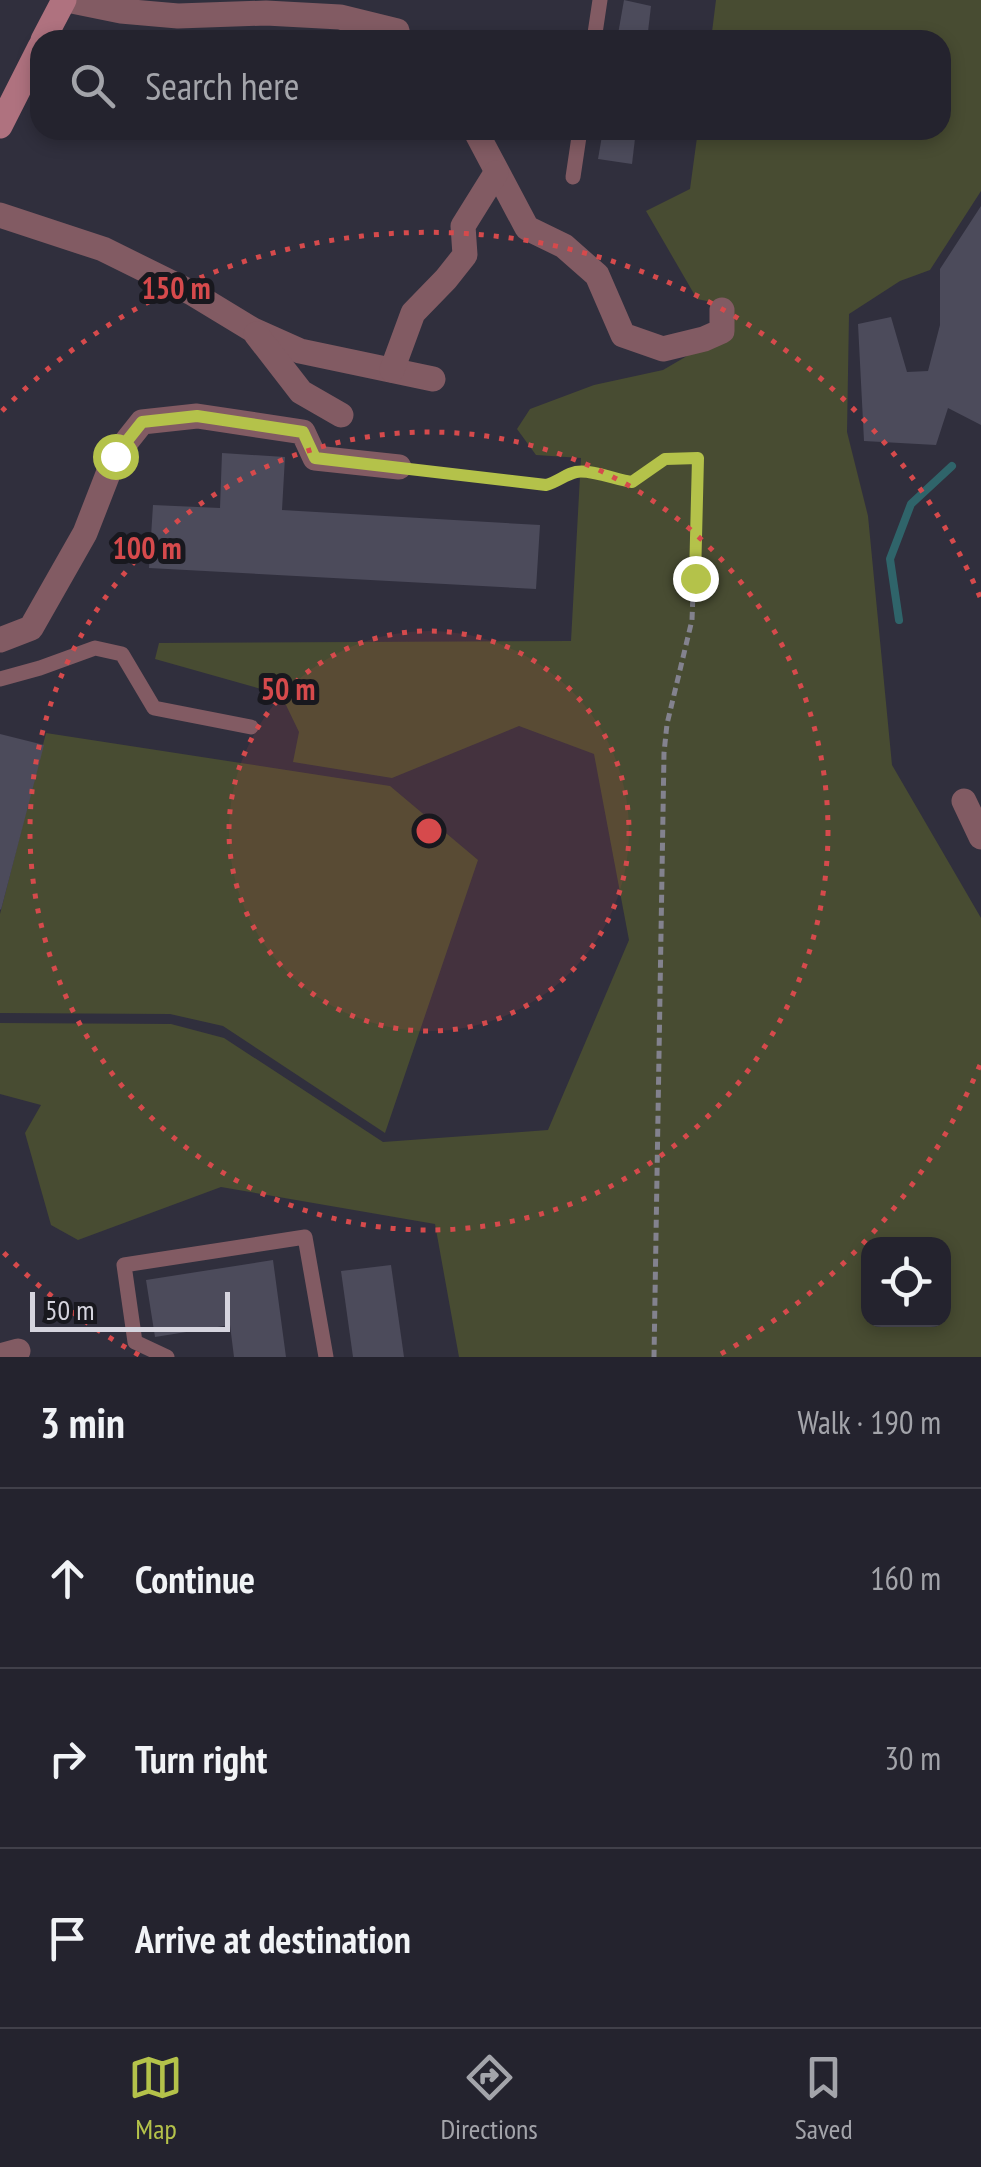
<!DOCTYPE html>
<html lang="en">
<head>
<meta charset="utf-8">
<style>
	:root { --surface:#24232e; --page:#2c2b36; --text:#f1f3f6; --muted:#a3a4aa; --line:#41404a; --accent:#b4c24a }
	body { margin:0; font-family:"PT Sans Narrow",sans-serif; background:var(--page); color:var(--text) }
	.controls { position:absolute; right:30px; bottom:30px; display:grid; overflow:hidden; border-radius:20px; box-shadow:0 5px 15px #0003 }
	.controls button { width:90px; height:90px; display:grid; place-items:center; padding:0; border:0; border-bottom:2px solid var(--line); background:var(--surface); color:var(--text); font:50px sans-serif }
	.scale { position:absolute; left:30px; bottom:25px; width:200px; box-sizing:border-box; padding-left:10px; border:5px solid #d5d4de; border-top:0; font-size:28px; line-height:35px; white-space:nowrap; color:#d5d4de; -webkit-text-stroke:8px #18181e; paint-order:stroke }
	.stop { position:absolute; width:30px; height:30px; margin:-22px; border:8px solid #b4c24a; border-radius:50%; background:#fff }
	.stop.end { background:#b4c24a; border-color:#fff; box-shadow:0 2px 10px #0008 }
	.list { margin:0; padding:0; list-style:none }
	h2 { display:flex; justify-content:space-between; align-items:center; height:130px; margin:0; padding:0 40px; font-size:42px }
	h2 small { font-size:32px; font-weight:400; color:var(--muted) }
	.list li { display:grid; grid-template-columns:65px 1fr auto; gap:30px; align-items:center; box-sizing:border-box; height:180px; padding:0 40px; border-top:2px solid var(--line) }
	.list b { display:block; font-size:38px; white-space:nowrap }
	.list em { font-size:32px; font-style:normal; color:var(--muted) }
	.icon { flex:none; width:55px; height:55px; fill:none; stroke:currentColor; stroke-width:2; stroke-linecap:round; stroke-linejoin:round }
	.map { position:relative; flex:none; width:981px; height:1357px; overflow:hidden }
	.search { position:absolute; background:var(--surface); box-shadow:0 5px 15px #0003; left:30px; right:30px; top:30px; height:110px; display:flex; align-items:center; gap:25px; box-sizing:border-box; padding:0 35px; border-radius:30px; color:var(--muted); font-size:38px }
	.sheet { height:670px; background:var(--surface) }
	nav { display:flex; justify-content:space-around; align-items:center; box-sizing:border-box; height:140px; border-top:2px solid var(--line); background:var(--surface); font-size:28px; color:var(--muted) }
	nav a { display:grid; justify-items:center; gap:5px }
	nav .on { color:var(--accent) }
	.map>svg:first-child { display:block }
	.green { fill:#484c32; fill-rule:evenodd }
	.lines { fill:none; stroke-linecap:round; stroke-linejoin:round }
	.stream { stroke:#2f646a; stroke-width:8 }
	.building { fill:#4c4b5b }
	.path { stroke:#83828e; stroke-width:5; stroke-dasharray:8 5; stroke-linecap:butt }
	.lane { stroke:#825b63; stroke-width:15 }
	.street { stroke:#825b63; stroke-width:25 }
	.secondary { stroke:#af727f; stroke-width:25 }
	.route { stroke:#b4c24a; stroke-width:12 }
	.ring { fill:none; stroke:#d64a4c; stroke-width:5; stroke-dasharray:5 10 }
	.centre { fill:#d64a4c; stroke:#18181e; stroke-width:5 }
	.ring-label { font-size:30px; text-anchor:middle; font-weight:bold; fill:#d64a4c; stroke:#18181e; stroke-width:10; stroke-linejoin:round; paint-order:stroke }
</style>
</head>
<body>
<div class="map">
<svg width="981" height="1357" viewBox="0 0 981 1357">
	<rect width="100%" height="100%" fill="#302f3d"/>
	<g class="green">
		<path d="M716 0H981V191L930 270 900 281 849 314 847 432 868 516 892 765 981 918V1357H459L435 1224 221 1187 78 1240 51 1225 25 1133 41 1105 0 1094V1023L171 1024 224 1038 383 1142 548 1130 629 940 594 754 519 726 392 778 293 762 299 732 286 705 261 689 155 659 159 643 571 641 581 458 536 455 517 429 530 409 594 385 663 370 723 335 731 306 697 299 646 211 690 189 698 130H941V40H711ZM868 1244H944V1320H868Z"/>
		<polygon points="46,733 390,786 478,860 385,1133 223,1026 170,1014 0,1013 0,914"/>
	</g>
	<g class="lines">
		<polyline class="stream" points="899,620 890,559 911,504 952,466"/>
	</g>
	<g class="building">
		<polygon points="624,0 651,6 647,40 617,40"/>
		<polygon points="603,130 636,130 632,164 598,159"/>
		<polygon points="981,206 981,425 948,408 936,445 864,441 858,324 891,317 907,372 928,371 940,325 940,269"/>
		<polygon points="222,453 285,457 282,510 540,525 536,589 149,568 153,505 220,508"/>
		<polygon points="0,734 44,745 1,910 0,909"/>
		<polygon points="273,1260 286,1357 234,1357 230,1325 155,1337 146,1280"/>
		<polygon points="391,1265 404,1357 353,1357 341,1271"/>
	</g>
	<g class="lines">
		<polyline class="path" points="422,470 547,485 561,480 572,472 583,471 632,482 642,477 665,459 698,459 692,620 667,724 664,753 654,1357"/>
		<g class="lane">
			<polyline points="594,40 600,0"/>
			<polyline points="573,177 580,130"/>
			<polyline points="0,679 40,668 95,648 122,654 154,708 251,727"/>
			<polyline points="167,1357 135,1342 124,1265 305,1237 326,1357"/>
		</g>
		<g class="street">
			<polyline points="67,0 121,11 178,16 266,13 340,17 397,31 399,40"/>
			<polyline points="475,130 527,228 564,246 597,275 623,335 663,349 704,339 722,331 722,310"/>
			<polyline points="0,215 103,249 192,293 253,330 300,351 433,379"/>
			<polyline points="256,334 301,392 341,415"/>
			<polyline points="392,370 413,313 446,279 465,255 463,226 496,173"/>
			<polyline points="0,640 31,628 85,533 115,456 142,422 197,416 303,432 315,458 399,467"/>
			<polyline points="964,801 981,837"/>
			<polyline points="0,1356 18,1351"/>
		</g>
		<g class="secondary">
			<polyline points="43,40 64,0"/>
			<polyline points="0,126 40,47"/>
		</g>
	</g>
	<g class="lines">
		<path class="route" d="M115 456 142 422 197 416 303 432 315 458 546 485C557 482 566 474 576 472 590 469 617 480 632 482L665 459 698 458 695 578"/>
	</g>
	<circle cx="429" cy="831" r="200" fill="#d64a4c" fill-opacity=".12"/>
	<g class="ring">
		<circle cx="429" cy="831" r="200"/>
		<circle cx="429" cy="831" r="399"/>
		<path d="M980 1065A599 599 0 0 1 719 1355M139 1355A599 599 0 0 1 2 1251M2 411A599 599 0 0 1 980 597"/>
	</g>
	<circle cx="429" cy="831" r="15" class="centre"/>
	<g class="ring-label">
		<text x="176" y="299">150 m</text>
		<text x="147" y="559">100 m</text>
		<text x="288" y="700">50 m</text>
	</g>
</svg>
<div class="controls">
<button><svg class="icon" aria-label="locate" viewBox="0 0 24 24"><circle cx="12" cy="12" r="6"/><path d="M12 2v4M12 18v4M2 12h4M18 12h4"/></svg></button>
</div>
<div class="scale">50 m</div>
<div class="stop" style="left:115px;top:456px"></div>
<div class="stop end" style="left:695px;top:578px"></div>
<div class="search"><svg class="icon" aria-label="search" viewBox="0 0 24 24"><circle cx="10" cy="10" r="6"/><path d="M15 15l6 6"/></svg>Search here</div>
</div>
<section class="sheet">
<h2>3 min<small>Walk · 190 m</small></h2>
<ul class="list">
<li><svg class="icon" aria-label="ahead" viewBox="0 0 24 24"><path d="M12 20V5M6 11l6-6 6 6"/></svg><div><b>Continue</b></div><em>160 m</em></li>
<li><svg class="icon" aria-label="right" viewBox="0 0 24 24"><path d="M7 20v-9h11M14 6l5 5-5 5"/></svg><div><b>Turn right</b></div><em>30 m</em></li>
<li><svg class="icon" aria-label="arrive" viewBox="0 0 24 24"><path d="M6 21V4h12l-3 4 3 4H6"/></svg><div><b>Arrive at destination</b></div></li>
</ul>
</section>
<nav>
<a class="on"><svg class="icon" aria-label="map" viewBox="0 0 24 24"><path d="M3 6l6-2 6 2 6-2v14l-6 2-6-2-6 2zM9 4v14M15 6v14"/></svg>Map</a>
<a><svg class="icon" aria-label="directions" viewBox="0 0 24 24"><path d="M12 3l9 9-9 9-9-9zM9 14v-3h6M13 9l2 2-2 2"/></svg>Directions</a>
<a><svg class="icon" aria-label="saved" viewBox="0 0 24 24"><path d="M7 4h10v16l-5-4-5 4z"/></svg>Saved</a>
</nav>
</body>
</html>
